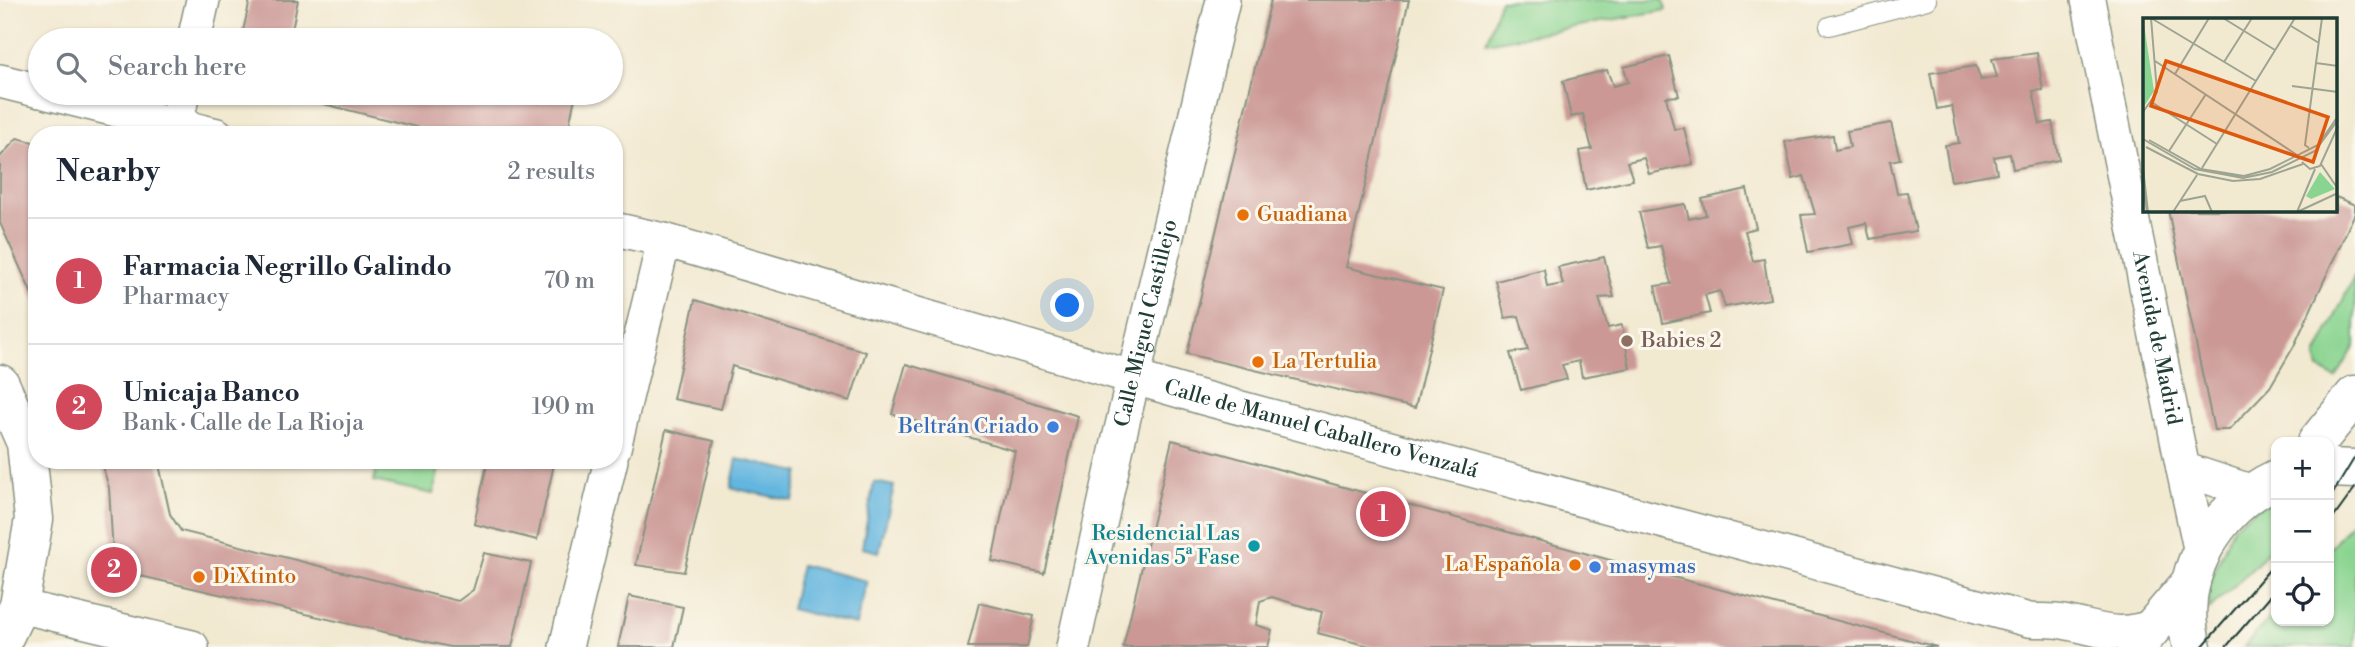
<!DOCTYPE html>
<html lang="en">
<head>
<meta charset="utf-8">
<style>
	:root { --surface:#fff; --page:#f6f6f7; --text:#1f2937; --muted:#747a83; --line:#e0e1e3; --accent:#d1495b }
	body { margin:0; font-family:"Libre Bodoni",serif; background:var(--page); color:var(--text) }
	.controls { position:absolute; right:21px; bottom:21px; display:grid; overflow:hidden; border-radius:14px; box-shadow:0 2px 5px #0004 }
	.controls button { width:63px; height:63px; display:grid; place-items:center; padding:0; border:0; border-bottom:2px solid var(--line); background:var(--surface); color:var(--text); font:35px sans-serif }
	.you { position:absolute; left:1068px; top:306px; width:24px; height:24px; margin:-18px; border:5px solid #fff; border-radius:50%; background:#1a73e8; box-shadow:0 0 0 10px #1a73e833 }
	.badge { display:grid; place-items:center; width:46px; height:46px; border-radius:50%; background:var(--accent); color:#fff; font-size:23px; font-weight:700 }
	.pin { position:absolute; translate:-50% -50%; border:4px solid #fff; box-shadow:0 2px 7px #0006 }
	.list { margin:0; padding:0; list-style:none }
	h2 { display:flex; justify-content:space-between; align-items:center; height:91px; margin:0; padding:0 28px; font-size:30px }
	h2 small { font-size:23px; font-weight:400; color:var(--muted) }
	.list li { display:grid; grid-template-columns:46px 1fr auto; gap:21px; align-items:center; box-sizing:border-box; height:126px; padding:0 28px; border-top:2px solid var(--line) }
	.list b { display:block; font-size:26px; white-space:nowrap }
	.list p { margin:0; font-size:23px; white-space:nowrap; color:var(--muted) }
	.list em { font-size:23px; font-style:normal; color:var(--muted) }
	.icon { flex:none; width:38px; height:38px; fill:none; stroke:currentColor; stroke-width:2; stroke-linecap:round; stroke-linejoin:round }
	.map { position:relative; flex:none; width:2355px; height:647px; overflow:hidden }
	.search { position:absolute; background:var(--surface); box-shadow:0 2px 5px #0004; left:28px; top:28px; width:595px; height:77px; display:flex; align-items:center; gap:18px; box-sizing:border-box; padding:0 24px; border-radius:38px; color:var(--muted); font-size:26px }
	.panel { position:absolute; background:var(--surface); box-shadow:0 2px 5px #0004; left:28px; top:126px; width:595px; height:343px; border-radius:28px }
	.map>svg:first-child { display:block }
	.green { fill:#89d490; stroke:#548862; stroke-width:2 }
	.water { fill:#63b6df; stroke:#417a8a; stroke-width:2 }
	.building { fill:#cb9895 }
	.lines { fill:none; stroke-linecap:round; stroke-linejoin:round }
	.service-casing { stroke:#889382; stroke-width:20 }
	.minor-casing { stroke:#889382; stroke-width:36 }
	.primary-casing { stroke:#889382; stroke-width:41 }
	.trunk-casing { stroke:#889382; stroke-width:41 }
	.service { stroke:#fff; stroke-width:18 }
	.minor { stroke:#fff; stroke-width:33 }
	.primary { stroke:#fff; stroke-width:38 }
	.trunk { stroke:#fff; stroke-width:38 }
	.tram { stroke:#1f3d34; stroke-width:2 }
	.food-dot { fill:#e8710a; stroke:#fbf7ec; stroke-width:2.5 }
	.education-dot { fill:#8d6e63; stroke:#fbf7ec; stroke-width:2.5 }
	.shop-dot { fill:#3f7fe0; stroke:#fbf7ec; stroke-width:2.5 }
	.culture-dot { fill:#0f9aa8; stroke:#fbf7ec; stroke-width:2.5 }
	.labels { text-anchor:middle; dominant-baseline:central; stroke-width:6; stroke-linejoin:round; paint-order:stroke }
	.food-label { font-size:21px; fill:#c56008; stroke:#fbf7ec; text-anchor:start }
	.street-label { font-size:21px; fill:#1f3d34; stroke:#fbf7ec }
	.education-label { font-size:21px; fill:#785e54; stroke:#fbf7ec; text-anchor:start }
	.shop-label { font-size:21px; fill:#366cbe; stroke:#fbf7ec; text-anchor:end }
	.culture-label { font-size:21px; fill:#0d838f; stroke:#fbf7ec; text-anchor:end }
	.inset-road { fill:none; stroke:#9ea492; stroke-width:2 }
	.view { fill:#de580e; fill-opacity:0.15; stroke:#de580e; stroke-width:3.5 }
	.inset-edge { fill:none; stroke:#1f3d34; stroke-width:3.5 }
</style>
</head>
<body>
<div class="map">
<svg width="2355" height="647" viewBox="0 0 2355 647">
	<rect width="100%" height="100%" fill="#fbf7ec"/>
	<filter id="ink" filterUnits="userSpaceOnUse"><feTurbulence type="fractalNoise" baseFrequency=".0143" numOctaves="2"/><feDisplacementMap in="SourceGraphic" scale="14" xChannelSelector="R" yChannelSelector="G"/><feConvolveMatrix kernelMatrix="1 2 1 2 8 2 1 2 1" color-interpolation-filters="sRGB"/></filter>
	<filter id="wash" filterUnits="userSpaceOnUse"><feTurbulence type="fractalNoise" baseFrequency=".00686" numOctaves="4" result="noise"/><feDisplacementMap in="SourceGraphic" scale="28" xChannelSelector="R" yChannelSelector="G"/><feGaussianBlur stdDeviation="1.57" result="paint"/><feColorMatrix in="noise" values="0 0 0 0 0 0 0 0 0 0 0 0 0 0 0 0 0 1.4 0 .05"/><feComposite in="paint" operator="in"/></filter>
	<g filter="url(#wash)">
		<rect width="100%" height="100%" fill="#f2e9d1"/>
		<g class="green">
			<polygon points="1500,0 1663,0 1666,10 1486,43"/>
			<polygon points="2355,275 2355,346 2336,378 2319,369 2316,356"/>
			<polygon points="378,460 441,460 433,494 374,481"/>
			<polygon points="2276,495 2276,541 2257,564 2209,610 2209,584 2234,525"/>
			<polygon points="2355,518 2355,647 2244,647 2276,611 2276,621 2329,621 2329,550"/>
		</g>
		<g class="water">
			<polygon points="737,459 799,472 793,501 731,488"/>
			<polygon points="874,482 894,486 879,552 862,548"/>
			<polygon points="801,565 867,581 856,625 791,609"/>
		</g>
		<g id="blocks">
			<g class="building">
				<polygon points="250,0 298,0 290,40 241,40"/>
				<polygon points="1271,0 1409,0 1346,267 1443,290 1415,408 1187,354"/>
				<polygon points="2037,53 2043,90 2033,91 2040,124 2052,122 2059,160 2013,169 2010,154 1994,157 1997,173 1951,181 1945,145 1959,143 1952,106 1937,109 1930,73 1976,66 1981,80 1997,77 1992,59"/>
				<polygon points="1669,56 1679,96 1666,97 1674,129 1684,128 1693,164 1649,174 1644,158 1627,162 1633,180 1586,190 1579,151 1592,149 1583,114 1571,117 1563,81 1607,70 1613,86 1628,82 1624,67"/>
				<polygon points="279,93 496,93 539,103 541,93 576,93 567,135 449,135"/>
				<polygon points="1891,123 1900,159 1890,161 1897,193 1907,192 1916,231 1870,239 1866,223 1849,227 1853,244 1808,252 1801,215 1815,214 1804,176 1793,179 1785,142 1833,135 1835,150 1850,147 1847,131"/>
				<polygon points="17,138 37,143 37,305 0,223 0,157"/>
				<polygon points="1747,189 1756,228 1745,231 1753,261 1764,259 1770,299 1725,307 1720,291 1705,295 1710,313 1663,323 1655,286 1671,284 1661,246 1648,248 1639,212 1685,204 1689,219 1706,215 1702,199"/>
				<polygon points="2336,197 2355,205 2355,213 2294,346 2270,387 2229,430 2214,430 2168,210 2336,210"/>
				<polygon points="1604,257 1614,297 1599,298 1608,328 1622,325 1630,368 1582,377 1579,361 1562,365 1567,379 1521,390 1510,353 1528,350 1519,316 1505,318 1496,281 1544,269 1547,287 1563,284 1558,267"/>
				<polygon points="695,300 866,352 850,401 732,366 721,409 673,399"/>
				<polygon points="906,364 1078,416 1044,573 992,561 1015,451 892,414"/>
				<polygon points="666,430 714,441 684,572 636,565"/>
				<polygon points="1172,440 1643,569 1937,647 1373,647 1317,633 1322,612 1272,597 1260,601 1256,625 1272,630 1268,647 1123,647"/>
				<polygon points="101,460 158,460 170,514 181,531 458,601 473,590 484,553 531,563 512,647 450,647 114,570 109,488"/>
				<polygon points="488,460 555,460 537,540 474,524"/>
				<polygon points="629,596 683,607 674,647 618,647"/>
				<polygon points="979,603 1034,616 1027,647 968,647"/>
			</g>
		</g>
	</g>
	<g filter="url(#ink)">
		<use href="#blocks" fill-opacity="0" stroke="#889382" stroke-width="2"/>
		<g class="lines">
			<g class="service-casing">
				<polyline id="service" points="1829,26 1927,0"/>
			</g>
			<g class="minor-casing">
				<g id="minor">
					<path id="s1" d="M2088 0 2183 469 2253 492"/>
					<polyline points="194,40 203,0"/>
					<polyline points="0,81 40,91"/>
					<polyline points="48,93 217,135"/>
					<polyline points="176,125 183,93"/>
					<path id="s2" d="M614 229 664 240 1200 397 2029 620C2040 621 2052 620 2063 622 2103 629 2115 640 2157 625"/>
					<polyline points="614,448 664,240"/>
					<polyline points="2183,469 2201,553"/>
					<polyline points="19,606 192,647"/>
					<polyline points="566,647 611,460"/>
					<path id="s3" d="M1073 647 1117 447 1223 0"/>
				</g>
			</g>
			<g class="primary-casing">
				<polyline id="primary" points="0,384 26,443 34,519 19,606 0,645"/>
			</g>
			<g class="trunk-casing">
				<g id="trunk">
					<polyline points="2317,442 2355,395"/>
					<polyline points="2329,468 2355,469"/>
					<polyline points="2136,647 2191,582"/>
					<path d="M2192 647C2173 578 2214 508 2276 479"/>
				</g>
			</g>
			<use href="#service" class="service"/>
			<use href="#minor" class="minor"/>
			<use href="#primary" class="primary"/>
			<use href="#trunk" class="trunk"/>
			<g class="tram">
				<polyline points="2329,500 2355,457"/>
				<polyline points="2329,524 2355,488"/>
				<polyline points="2202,647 2276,562"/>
				<polyline points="2226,647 2276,589"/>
			</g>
		</g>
	</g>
	<g class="food-dot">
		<circle cx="1243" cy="215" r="7"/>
		<circle cx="1258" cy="362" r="7"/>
		<circle cx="1575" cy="565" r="7"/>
		<circle cx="199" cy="577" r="7"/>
	</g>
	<circle class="education-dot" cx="1627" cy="341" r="7"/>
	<g class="shop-dot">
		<circle cx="1053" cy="427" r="7"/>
		<circle cx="1595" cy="567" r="7"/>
	</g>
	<circle class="culture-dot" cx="1254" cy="546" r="7"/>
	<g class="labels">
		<g class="food-label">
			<text x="1257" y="215">Guadiana</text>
			<text x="1272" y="362">La Tertulia</text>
			<text x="1561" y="565" text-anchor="end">La Española</text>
			<text x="213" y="577">DiXtinto</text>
		</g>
		<g class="street-label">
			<text stroke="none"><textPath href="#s3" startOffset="332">Calle Miguel Castillejo</textPath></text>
			<text stroke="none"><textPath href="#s1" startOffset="345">Avenida de Madrid</textPath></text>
			<text stroke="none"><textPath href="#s2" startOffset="735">Calle de Manuel Caballero Venzalá</textPath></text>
		</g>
		<g class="education-label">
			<text x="1641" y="341">Babies 2</text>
		</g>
		<g class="shop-label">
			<text x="1039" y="427">Beltrán Criado</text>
			<text x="1609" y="567" text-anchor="start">masymas</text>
		</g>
		<g class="culture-label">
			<text x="1240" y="534">Residencial Las<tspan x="1240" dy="24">Avenidas 5ª Fase</tspan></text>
		</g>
	</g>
	<g transform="translate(2143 18)">
		<rect width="194" height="194" fill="#f2e9d1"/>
		<path d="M0 0 11 73 0 90ZM177 154 192 171 168 181 163 178Z" fill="#89d490"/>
		<path class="inset-road" d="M8 0 113 63M80 0 132 32M148 8 176 25M12 43 154 137M81 44 109 0M173 45 195 48M32 56 66 0M149 68 195 74M10 85 74 126M0 94 14 74 8 0M0 121 52 151 100 160 129 154 172 133 195 102M6 122 58 151 101 158 127 151 175 127 195 98M3 129 55 156 90 163 117 161 160 146M166 130 162 127 179 0M26 133 63 76M159 144 167 151 177 148 195 108M178 146 195 171M0 150 5 194M59 150 152 0M0 170 4 194M37 183 62 178 69 194M30 194 54 157M154 194 195 175M154 194 172 151"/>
		<path class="view" d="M23 43 185 99 170 144 8 88Z"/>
		<rect width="194" height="194" class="inset-edge"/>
	</g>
</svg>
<div class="controls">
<button>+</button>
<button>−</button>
<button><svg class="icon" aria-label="locate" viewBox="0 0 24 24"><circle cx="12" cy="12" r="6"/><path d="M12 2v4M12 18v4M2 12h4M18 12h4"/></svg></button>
</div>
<div class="you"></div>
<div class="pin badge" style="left:1383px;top:514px">1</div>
<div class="pin badge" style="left:114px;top:570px">2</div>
<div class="search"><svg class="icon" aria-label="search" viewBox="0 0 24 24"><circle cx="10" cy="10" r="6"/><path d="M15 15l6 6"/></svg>Search here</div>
<section class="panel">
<h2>Nearby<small>2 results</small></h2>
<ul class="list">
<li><span class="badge">1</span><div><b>Farmacia Negrillo Galindo</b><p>Pharmacy</p></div><em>70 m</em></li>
<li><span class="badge">2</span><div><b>Unicaja Banco</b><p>Bank · Calle de La Rioja</p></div><em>190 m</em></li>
</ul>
</section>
</div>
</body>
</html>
